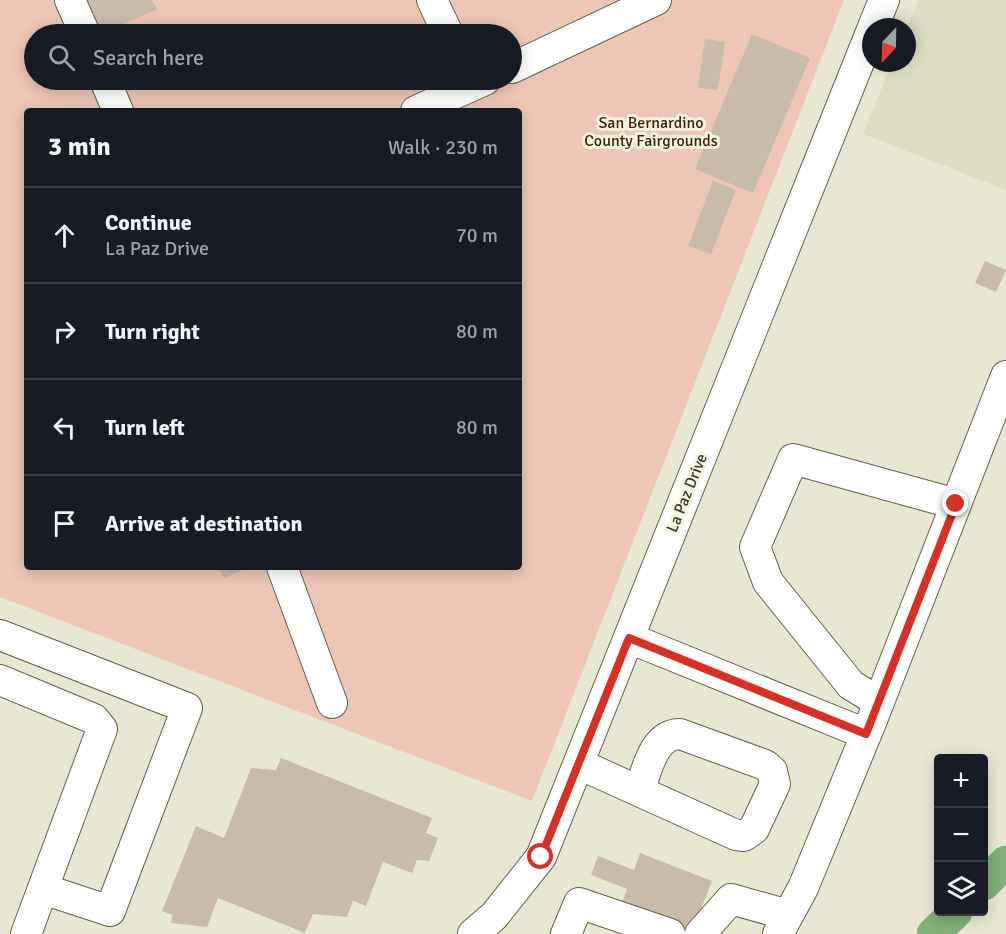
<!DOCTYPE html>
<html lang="en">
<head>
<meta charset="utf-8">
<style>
	:root { --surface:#171b24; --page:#20242c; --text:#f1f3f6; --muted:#9ea1a6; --line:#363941 }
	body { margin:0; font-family:Signika,sans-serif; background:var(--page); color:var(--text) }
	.controls { position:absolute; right:18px; bottom:18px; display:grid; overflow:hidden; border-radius:6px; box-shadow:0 3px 15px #0003 }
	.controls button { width:54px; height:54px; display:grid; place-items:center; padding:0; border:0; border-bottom:2px solid var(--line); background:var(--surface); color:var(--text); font:30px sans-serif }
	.compass { position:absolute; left:862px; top:18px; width:54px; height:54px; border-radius:50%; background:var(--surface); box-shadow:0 3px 15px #0003; rotate:202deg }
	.stop { position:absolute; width:18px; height:18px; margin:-14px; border:4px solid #d93025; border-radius:50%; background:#fff }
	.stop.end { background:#d93025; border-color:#fff; box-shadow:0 2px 6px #0008 }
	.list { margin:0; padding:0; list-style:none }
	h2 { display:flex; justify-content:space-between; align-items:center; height:78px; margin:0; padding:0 24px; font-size:26px }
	h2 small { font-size:20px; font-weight:400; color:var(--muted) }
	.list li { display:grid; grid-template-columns:39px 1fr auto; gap:18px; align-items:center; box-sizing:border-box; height:96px; padding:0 24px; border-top:2px solid var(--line) }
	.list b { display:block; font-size:22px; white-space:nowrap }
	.list p { margin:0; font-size:20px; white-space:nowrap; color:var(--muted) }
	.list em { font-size:20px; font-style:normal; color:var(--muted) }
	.icon { flex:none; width:33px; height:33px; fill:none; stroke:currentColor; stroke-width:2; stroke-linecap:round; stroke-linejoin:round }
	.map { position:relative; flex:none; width:1006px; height:934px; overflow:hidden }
	.search { position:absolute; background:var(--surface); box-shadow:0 3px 15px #0003; left:24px; top:24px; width:498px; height:66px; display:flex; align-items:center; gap:15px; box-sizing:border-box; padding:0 21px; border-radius:33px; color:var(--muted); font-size:22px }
	.panel { position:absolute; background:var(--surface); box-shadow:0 3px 15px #0003; left:24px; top:108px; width:498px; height:462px; border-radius:6px }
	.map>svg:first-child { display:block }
	.built { fill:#dddec1 }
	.green { fill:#eec6b6; fill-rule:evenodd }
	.building { fill:#c9bbaa }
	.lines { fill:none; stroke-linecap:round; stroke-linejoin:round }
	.minor-casing { stroke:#62624f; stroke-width:32 }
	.highway-casing { stroke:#fff; stroke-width:34 }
	.minor { stroke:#fff; stroke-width:30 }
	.highway { stroke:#81b079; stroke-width:33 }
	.route { stroke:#d93025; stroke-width:8 }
	.labels { text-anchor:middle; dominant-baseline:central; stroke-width:6; stroke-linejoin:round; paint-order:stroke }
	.park-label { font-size:16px; fill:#461a06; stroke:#f5f5df }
	.street-label { font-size:16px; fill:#3a3a32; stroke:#f5f5df }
</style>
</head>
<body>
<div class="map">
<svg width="1006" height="934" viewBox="0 0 1006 934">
	<rect width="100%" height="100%" fill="#e8e8d2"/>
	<polygon class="built" points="919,0 1006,0 1006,190 863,134 892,63 907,63 907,28"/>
	<path class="green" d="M0 0H844L532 801 0 597ZM34 34H512V80H34ZM27 111H519V567H27Z"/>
	<g class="building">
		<polygon points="85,0 152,0 157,9 101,34"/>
		<polygon points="752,34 810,58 753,193 695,169"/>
		<polygon points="705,39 725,42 718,90 698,88"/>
		<polygon points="713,181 736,190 711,254 688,246"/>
		<polygon points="985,261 1006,270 996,292 975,283"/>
		<polygon points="219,567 249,567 224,578"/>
		<polygon points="281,758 432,818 426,833 438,838 429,861 417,860 412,873 383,862 366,906 353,901 347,917 313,914 305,933 218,898 207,927 171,923 172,915 162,911 196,826 224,838 251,768 276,770"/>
		<polygon points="640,853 712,881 691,934 680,934 619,910 627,889 591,875 598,856 634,870"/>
	</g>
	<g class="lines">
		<g class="minor-casing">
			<g id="minor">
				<polyline points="70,0 85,34"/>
				<polyline points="432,0 448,34"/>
				<polyline points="873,27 884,0"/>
				<polyline points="512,68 656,0"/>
				<polyline points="105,80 118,111"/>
				<polyline points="416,111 485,80"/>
				<polyline points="282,567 332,703"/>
				<polyline points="0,635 187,708 110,911 43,889"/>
				<polyline points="629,638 866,734"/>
				<polyline points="0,680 94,719 102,729 26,934"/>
				<polyline points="879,702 851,685 768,582 755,547 793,459 956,504"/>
				<path d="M579 764 736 835 744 836 754 829 775 784 772 771 765 765 680 734C653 734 647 771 639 791"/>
				<polyline points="473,934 494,916 541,857 871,32"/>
				<polyline points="566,934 579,903 670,934"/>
				<polyline points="700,934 731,899 788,915"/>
				<polyline points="778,934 803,888 872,720 1006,376"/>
			</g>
		</g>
		<g class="highway-casing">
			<g id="highway">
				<polyline points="984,884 1006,862"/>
				<polyline points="933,934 956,912"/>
			</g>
		</g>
		<use href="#minor" class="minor"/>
		<use href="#highway" class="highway"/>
	</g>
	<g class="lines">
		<polyline class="route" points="541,857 629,638 866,734 956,504"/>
	</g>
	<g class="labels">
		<g class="park-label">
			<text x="651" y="123">San Bernardino<tspan x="651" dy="18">County Fairgrounds</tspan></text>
		</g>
		<g class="street-label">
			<text transform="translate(687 493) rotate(-68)">La Paz Drive</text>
		</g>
	</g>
</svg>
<div class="controls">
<button>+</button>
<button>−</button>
<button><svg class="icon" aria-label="layers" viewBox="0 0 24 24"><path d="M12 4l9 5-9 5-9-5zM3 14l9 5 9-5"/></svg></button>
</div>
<svg class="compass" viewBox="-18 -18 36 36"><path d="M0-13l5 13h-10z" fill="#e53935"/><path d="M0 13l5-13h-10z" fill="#9ea1a6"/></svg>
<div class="stop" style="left:541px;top:857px"></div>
<div class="stop end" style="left:956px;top:504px"></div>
<div class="search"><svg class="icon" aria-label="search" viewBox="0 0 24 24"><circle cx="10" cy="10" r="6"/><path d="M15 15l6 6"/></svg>Search here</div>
<section class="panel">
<h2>3 min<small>Walk · 230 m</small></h2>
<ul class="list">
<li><svg class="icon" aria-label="ahead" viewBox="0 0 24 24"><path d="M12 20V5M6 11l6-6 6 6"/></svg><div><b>Continue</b><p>La Paz Drive</p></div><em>70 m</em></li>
<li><svg class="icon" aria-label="right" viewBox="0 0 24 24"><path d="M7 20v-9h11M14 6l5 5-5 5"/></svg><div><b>Turn right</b></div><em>80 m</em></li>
<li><svg class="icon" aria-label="left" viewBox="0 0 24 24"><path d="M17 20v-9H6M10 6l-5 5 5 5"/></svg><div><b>Turn left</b></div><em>80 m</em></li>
<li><svg class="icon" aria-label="arrive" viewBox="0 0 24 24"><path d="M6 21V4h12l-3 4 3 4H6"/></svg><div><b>Arrive at destination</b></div></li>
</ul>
</section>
</div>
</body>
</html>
